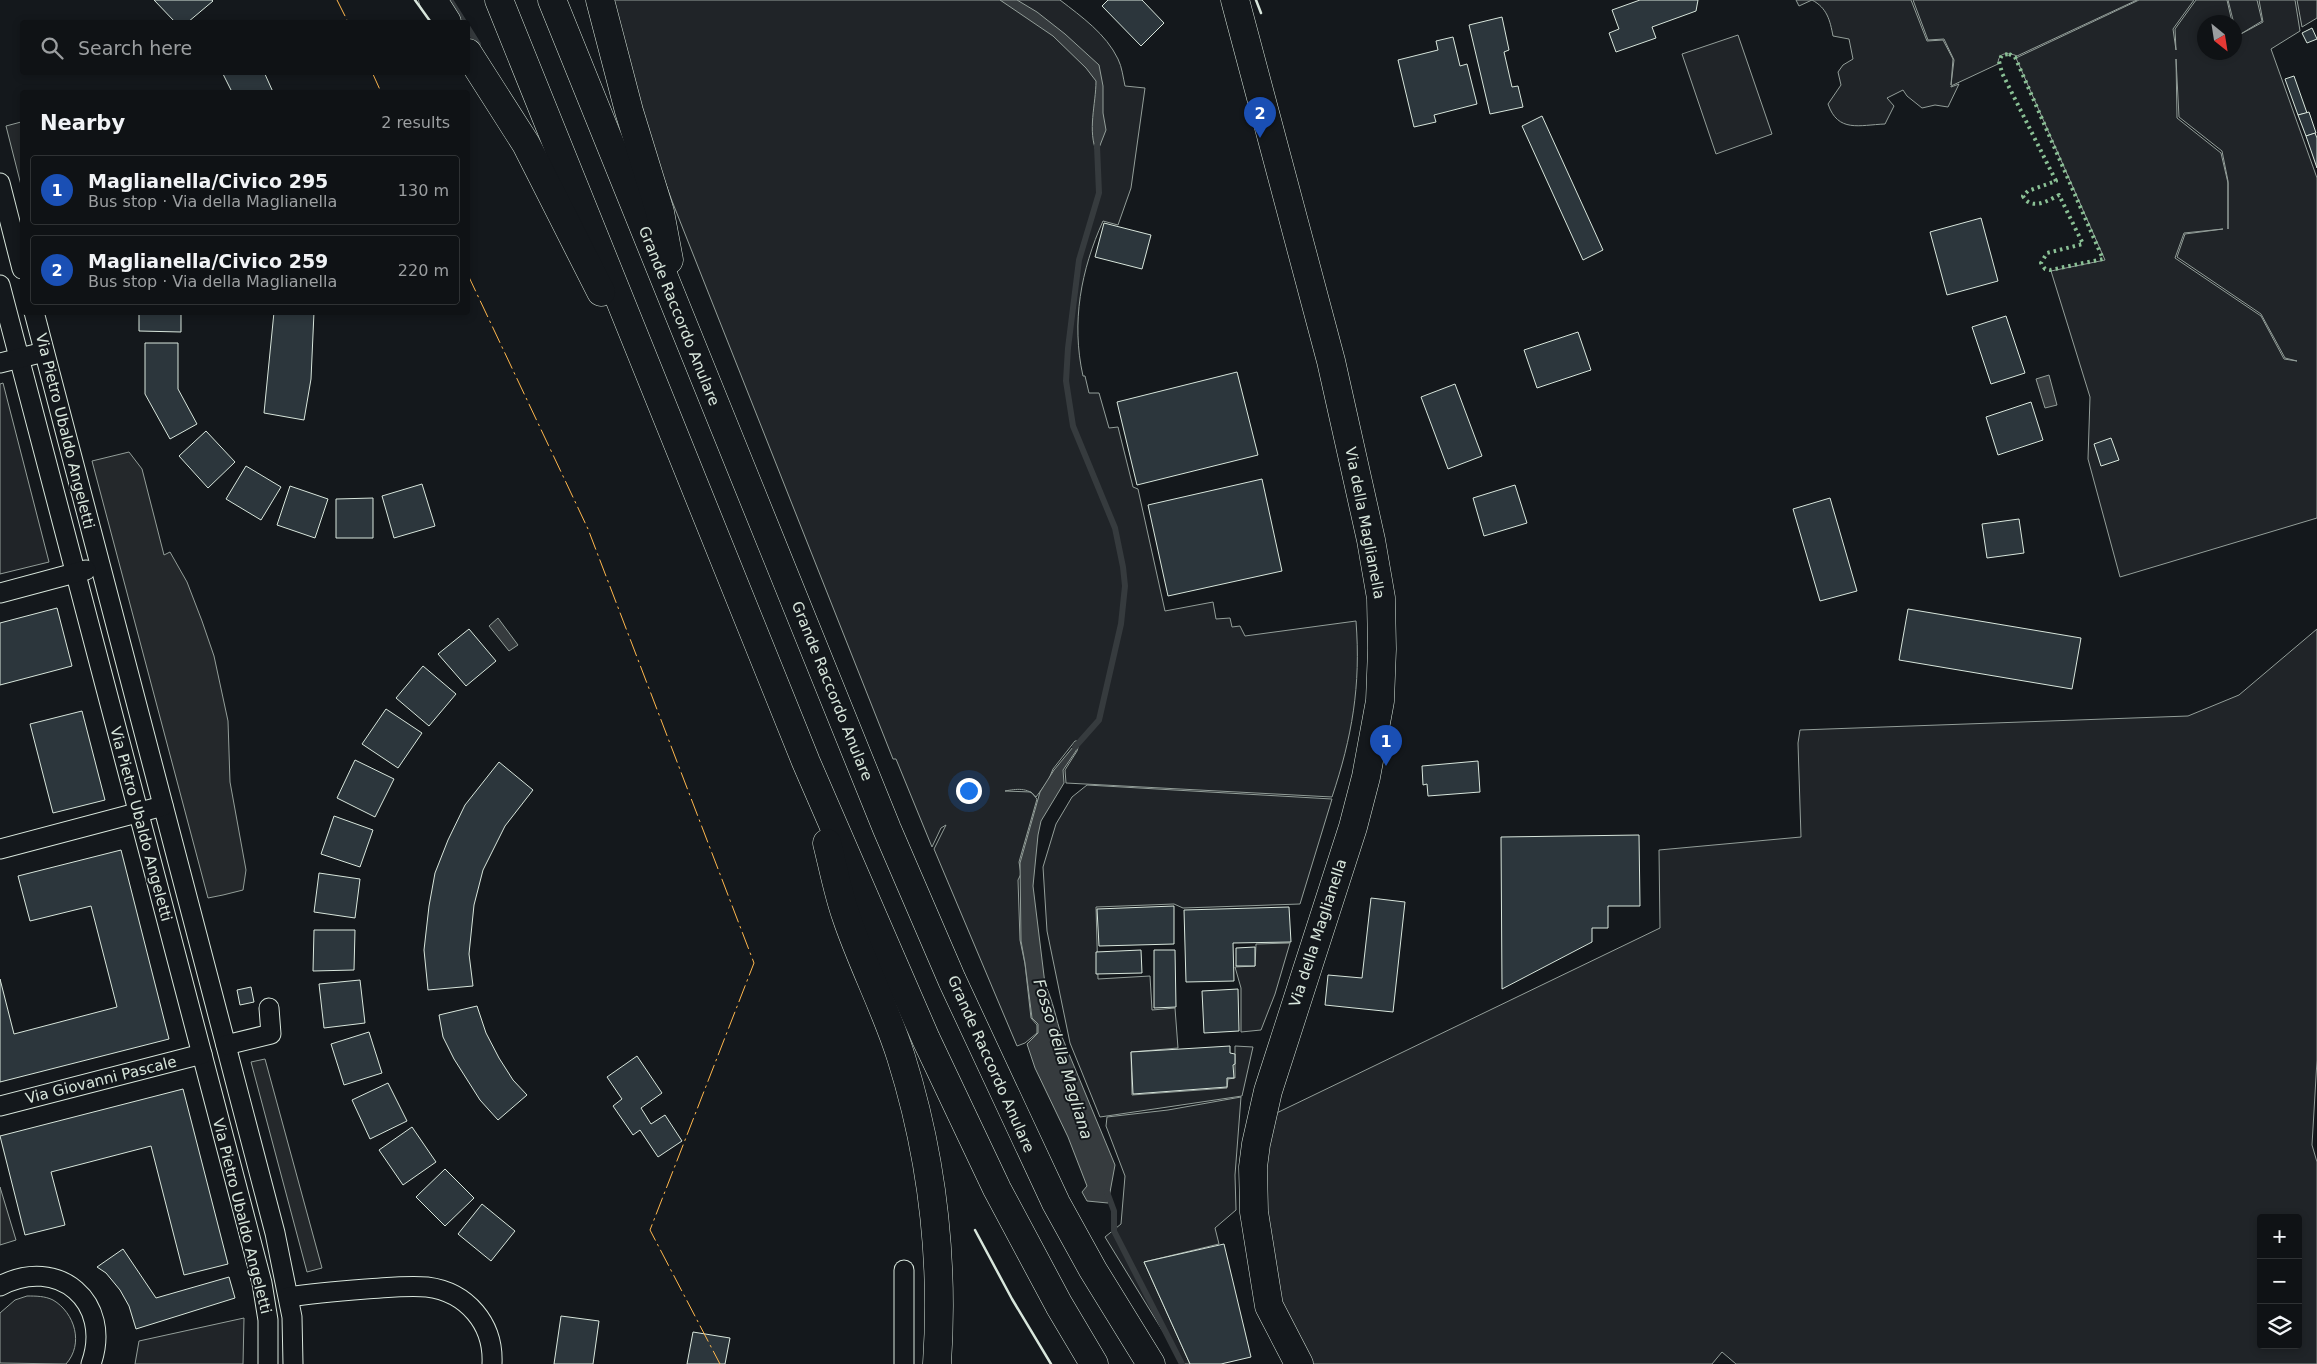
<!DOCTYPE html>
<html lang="en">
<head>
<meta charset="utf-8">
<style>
	:root { --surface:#0f1215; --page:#1d2022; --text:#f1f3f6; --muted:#9b9ea0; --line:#2f3234; --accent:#0b8043 }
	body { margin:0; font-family:"DejaVu Sans",sans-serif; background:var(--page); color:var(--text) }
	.controls { position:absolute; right:15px; bottom:15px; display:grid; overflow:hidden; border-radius:5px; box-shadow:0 2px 8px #0003 }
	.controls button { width:45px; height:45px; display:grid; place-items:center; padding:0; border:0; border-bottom:1px solid var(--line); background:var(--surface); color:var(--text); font:25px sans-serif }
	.compass { position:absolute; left:2197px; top:15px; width:45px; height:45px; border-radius:50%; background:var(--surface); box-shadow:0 2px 8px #0003; rotate:150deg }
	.you { position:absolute; left:968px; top:790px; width:18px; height:18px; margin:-12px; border:4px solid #fff; border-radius:50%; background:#1a73e8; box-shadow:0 0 0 8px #1a73e833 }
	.badge { display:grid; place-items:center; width:32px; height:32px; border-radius:50%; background:var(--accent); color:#fff; font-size:16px; font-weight:700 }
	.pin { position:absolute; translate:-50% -41px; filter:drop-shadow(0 1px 2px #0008) }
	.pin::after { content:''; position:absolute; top:26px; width:18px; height:15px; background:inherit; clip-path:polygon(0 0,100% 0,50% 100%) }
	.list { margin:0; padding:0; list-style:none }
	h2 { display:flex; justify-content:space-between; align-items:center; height:65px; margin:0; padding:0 20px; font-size:21px }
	h2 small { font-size:16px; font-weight:400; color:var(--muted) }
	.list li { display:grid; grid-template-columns:32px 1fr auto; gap:15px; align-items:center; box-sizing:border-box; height:70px; margin:0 10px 10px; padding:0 10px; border:1px solid var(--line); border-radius:5px }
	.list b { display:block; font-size:19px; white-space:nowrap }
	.list p { margin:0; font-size:16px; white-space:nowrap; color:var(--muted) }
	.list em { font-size:16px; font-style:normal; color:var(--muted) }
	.icon { flex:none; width:28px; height:28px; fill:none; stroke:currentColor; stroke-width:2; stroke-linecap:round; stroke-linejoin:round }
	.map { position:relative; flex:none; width:2317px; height:1364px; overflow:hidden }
	.search { position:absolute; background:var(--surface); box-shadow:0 2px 8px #0003; left:20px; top:20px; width:450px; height:55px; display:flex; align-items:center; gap:12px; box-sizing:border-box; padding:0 18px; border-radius:5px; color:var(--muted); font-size:19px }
	.panel { position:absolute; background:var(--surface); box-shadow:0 2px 8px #0003; left:20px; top:90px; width:450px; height:225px; border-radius:5px }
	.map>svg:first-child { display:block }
	.green { fill:#202428; stroke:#939e99; fill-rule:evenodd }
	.parking { fill:#24282b; stroke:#939e99 }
	.water { fill:#363b3e; stroke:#939e99 }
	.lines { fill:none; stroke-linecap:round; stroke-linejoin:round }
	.stream { stroke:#363b3e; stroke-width:6 }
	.building { fill:#2c363c; stroke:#d8e6dc }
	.street-casing { stroke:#d8e6dc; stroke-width:21 }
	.secondary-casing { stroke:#d8e6dc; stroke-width:29 }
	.highway-casing { stroke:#d8e6dc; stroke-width:29 }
	.street { stroke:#14181c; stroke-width:19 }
	.secondary { stroke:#14181c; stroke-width:28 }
	.highway { stroke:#14181c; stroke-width:28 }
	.hedge { stroke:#8ac095; stroke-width:4; stroke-dasharray:2.5 4; stroke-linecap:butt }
	.wall { stroke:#d8e6dc; stroke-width:2.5 }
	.power { stroke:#ffb74d; stroke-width:1; stroke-dasharray:18 4 2.5 4; stroke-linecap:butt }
	.labels { text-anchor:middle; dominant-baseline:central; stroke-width:4; stroke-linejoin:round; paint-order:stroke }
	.street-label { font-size:15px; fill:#d8e6dc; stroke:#14181c }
	.water-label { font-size:16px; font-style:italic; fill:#d8e6dc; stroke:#14181c }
</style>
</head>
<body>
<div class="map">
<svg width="2317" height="1364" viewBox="0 0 2317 1364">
	<rect width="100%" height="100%" fill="#14181c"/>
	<g class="green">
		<path d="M612 0H1060C1082 17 1106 34 1118 59 1122 67 1123 77 1125 86L1145 88 1131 188 1118 225 1103 221C1081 270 1071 322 1083 376H1085L1089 393H1099L1109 428 1118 427 1133 487 1138 489 1165 611 1213 602 1216 619 1230 618 1232 627 1240 626 1245 636 1356 621C1361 686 1352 737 1332 797L1066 783 1065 770 1077 751 1080 741H1075L1053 769 1048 781 1036 797C1028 787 1016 789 1005 791L1031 792 1037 799 1019 862 1021 874 1018 880 1020 940 1025 964 1031 1018 1037 1025V1033L1025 1043 1017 1046 934 849 946 825 941 828 932 847 896 759H893L672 201 655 154Z"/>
		<path d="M1796 0H1911L1927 41 1943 40 1953 59 1951 85 1954 60 1944 39 1928 40 1913 0H2137L2017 56C2008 52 1998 52 1998 64L1951 86V87L1959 84 1948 107 1935 105 1922 108 1907 96 1903 90 1887 98 1894 106 1885 124C1859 125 1838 133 1828 104L1841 85 1838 72 1843 65 1853 59 1849 39 1833 36C1830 20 1827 8 1812 0L1799 6Z"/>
		<path d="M2139 0H2194L2173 29 2176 50 2175 29 2196 0H2227L2232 22H2204V52H2234L2235 32 2236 37 2237 36 2228 0H2257L2262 21 2239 35 2263 22 2259 0H2295L2300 31 2271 49 2317 178V518L2120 577 2088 459 2090 397 2051 271 2105 260 2016 58ZM2176 59 2179 117 2222 151 2228 181V229V183L2221 153 2177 118ZM2223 229 2185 234 2177 257 2261 314 2285 358 2297 361 2284 359 2261 316 2175 258 2184 233Z"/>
		<polygon points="2297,0 2317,0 2317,18 2302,27"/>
		<polygon points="1738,35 1772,134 1716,154 1682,54"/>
		<polygon points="3,383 49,562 0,574 0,384"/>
		<path d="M2317 629V1060L2312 1145 2317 1162V1364H1736L1722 1352 1712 1364H1299L1265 1282 1260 1121 1660 928 1659 850 1801 837 1798 743 1800 730 2188 716 2239 695ZM2261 1218H2298V1345H2261Z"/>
		<polygon points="1087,785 1332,799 1300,904 1183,908 1174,904 1096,907 1098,979 1150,976 1152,1010 1175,1008 1178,1048 1131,1052 1132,1095 1227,1088 1228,1079 1235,1078 1235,1046 1253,1047 1242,1096 1100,1117 1070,1043 1047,931 1043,867 1056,824 1072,797"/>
		<polygon points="1290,943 1275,994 1261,1030 1241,1032 1241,988 1235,967 1255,966 1256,944"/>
		<polygon points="1241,1097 1235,1175 1236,1210 1215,1228 1219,1244 1144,1262 1190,1364 1183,1364 1105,1237 1121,1224 1125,1176 1106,1126 1107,1117 1168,1110"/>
		<path d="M27 1296C36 1296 45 1296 53 1300 75 1313 84 1344 66 1364L0 1363V1313L15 1300Z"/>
		<polygon points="244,1318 243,1364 135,1364 139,1341"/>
	</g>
	<g class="parking">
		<polygon points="21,122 22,127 22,189 6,126"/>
		<polygon points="129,452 142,469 164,555 170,552 187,582 202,621 214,656 228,721 230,782 246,870 243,890 223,895 208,898 92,461"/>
		<polygon points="265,1059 322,1268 307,1272 251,1062"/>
		<polygon points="0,1187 16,1240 0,1245"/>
	</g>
	<g class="water">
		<path d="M1000 0H1017L1037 12 1065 34 1099 65 1103 86V113L1106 130 1097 153C1087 131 1096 104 1096 81L1086 68 1053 36Z"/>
		<polygon points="2049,375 2057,405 2045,408 2036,379"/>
		<polygon points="498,618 518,645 509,651 489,626"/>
		<path d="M1078 741 1076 751 1063 770 1064 783 1041 821 1038 835 1033 886 1045 984C1053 1001 1056 1019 1062 1037L1115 1165 1108 1203 1087 1201 1082 1192 1087 1186 1068 1137 1035 1068 1027 1044 1038 1033V1024L1032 1018 1025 963 1021 941 1020 863 1040 792 1054 770Z"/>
	</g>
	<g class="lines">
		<g class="stream">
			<polyline points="450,0 464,22"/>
			<polyline points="468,28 478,44"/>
			<polyline points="1075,747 1099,720 1121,624 1125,586 1123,567 1115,528 1073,426 1066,381 1068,348 1079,260 1099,193 1097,146"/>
			<polyline points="1107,1192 1114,1211 1114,1231 1182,1364"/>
		</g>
	</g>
	<g class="building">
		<polygon points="154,0 212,0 213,1 188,22 175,22"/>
		<polygon points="1108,0 1142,0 1164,23 1141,46 1102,6"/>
		<polygon points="1640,0 1698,0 1696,11 1652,27 1656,38 1616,52 1609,33 1619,29 1612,10"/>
		<polygon points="1502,17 1509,50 1504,52 1512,87 1518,86 1523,107 1490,114 1469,25"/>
		<polygon points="2312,28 2317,39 2307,43 2302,33"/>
		<polygon points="1453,37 1460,66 1467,64 1477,104 1434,115 1436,122 1414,127 1398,60 1438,50 1436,41"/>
		<polygon points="222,72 264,72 273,92 232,92"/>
		<polygon points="2294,76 2307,113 2298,115 2285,79"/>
		<polygon points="2309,112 2316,133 2306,136 2298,115"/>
		<polygon points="1542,116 1603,250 1583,260 1522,126"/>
		<polygon points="2315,133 2317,138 2317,168 2306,136"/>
		<polygon points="1981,218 1998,281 1947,295 1930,232"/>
		<polygon points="1104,223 1151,235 1142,269 1095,257"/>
		<polygon points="139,312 181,312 181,332 139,331"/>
		<polygon points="274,312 314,312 311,379 304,420 264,413"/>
		<polygon points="2006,316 2025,373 1991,384 1972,327"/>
		<polygon points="1578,332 1591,370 1537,388 1524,350"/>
		<polygon points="145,343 178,343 178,389 197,424 170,439 145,394"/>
		<polygon points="1237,372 1258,455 1137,485 1117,402"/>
		<polygon points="1455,384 1482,456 1448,469 1421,397"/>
		<polygon points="2031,402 2043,440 1998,455 1986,417"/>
		<polygon points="206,431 235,462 208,488 179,456"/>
		<polygon points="2111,438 2119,460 2101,466 2094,444"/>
		<polygon points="246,466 281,487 261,520 226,499"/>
		<polygon points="1262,479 1282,571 1168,596 1148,505"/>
		<polygon points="422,484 435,526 394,538 382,496"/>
		<polygon points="1515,485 1527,523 1484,536 1473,498"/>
		<polygon points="290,486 328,499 315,538 277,525"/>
		<polygon points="373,498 373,538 336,538 336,499"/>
		<polygon points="1830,498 1857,591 1820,601 1793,509"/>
		<polygon points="2019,519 2024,553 1987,558 1982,524"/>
		<polygon points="57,608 72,666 0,685 0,623"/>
		<polygon points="1908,609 2081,638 2072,689 1899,660"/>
		<polygon points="469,629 496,661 466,686 438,654"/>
		<polygon points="423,666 456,694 429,726 396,698"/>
		<polygon points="386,709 422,733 398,768 362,744"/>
		<polygon points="82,711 105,800 53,813 30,724"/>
		<polygon points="355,760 394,779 375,817 337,798"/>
		<polygon points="1478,761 1480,792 1428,796 1427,784 1423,785 1422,766"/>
		<polygon points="499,762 533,790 505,826 483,870 474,905 469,954 473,986 428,990 424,950 429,906 435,873 448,840 465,805"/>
		<polygon points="334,816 373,830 360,867 321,854"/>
		<polygon points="1639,835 1640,906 1608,906 1608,928 1592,928 1592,942 1502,989 1501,837"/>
		<polygon points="121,850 169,1039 0,1082 0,979 14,1034 117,1007 91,906 30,921 18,876"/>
		<polygon points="319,873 360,879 355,918 314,912"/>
		<polygon points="1371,898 1405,902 1393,1012 1325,1005 1328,975 1362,978"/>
		<polygon points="1174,906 1174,944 1099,946 1097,909"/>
		<polygon points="1289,907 1291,942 1233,943 1234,981 1186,982 1184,910"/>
		<polygon points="314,930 355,930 354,970 313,971"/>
		<polygon points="1255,947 1255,966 1236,966 1236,948"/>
		<polygon points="1141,950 1142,973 1096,974 1096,952"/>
		<polygon points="1154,950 1175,950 1176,1007 1154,1008"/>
		<polygon points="360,980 365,1023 324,1028 319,984"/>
		<polygon points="251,987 254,1002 240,1005 237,990"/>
		<polygon points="1238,989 1239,1031 1204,1033 1202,991"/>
		<polygon points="477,1006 486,1033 499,1058 513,1080 527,1095 498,1120 480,1100 454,1059 443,1037 439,1015"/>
		<polygon points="369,1032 382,1073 344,1085 331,1044"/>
		<polygon points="1230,1046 1230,1053 1235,1054 1235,1064 1233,1065 1234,1078 1227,1078 1227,1087 1133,1094 1131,1052"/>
		<polygon points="637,1056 662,1093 641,1108 651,1124 665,1115 682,1141 658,1157 640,1130 633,1135 613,1106 622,1099 607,1077"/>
		<polygon points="388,1083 407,1121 370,1139 352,1100"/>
		<polygon points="183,1089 228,1264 184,1275 151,1146 51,1172 65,1225 25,1235 0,1136"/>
		<polygon points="412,1127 436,1162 403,1185 379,1150"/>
		<polygon points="445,1169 474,1198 445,1226 416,1197"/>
		<polygon points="482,1204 515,1231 491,1261 458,1234"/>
		<polygon points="1224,1244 1251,1357 1221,1364 1190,1364 1144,1262"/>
		<polygon points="123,1249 156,1298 229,1277 235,1298 136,1329 129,1306 120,1290 106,1273 97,1267"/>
		<polygon points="561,1316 599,1321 593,1364 554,1364"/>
		<polygon points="693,1332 730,1338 725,1364 687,1364"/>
	</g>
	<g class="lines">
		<g class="street-casing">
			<g id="street">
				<polyline points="0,183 22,269"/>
				<polyline points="0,285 262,1283 268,1320 268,1364"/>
				<polyline points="34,312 275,1233 292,1317 293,1364"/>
				<polyline points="0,363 44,352"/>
				<polyline points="0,593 86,570"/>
				<polyline points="0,849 163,806"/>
				<polyline points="226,1045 271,1034 269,1008"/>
				<polyline points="0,1106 202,1054"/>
				<path d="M0 1286C58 1255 113 1302 91 1364"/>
				<path d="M289 1297C314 1293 340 1291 366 1289 386 1288 407 1285 427 1287 467 1292 494 1324 492 1364"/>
				<polyline points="904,1364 904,1270"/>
			</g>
		</g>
		<g class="secondary-casing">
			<polyline id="secondary" points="1235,0 1331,361 1371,540 1381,598 1382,649 1380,701 1366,777 1353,827 1268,1091 1256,1144 1253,1167 1254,1212 1269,1306 1299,1364"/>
		</g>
		<g class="highway-casing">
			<g id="highway">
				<polyline points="433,0 447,22"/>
				<polyline points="499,0 806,762 926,1039 997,1189 1059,1305 1094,1364"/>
				<polyline points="552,0 887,829 952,980 1056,1203 1093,1270 1151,1364"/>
				<polyline points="600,0 629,111 660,212 669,260"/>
				<polyline points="468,53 526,144 601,292"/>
				<path d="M827 843C833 867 838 893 846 916 862 964 886 1009 901 1057 932 1156 944 1260 937 1364"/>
			</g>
		</g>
		<use href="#street" class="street"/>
		<use href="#secondary" class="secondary"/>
		<use href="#highway" class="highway"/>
		<path class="hedge" d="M2009 54 2015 57 2103 259 2050 270 2045 269 2041 263 2047 253 2083 244 2059 195C2048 201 2031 211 2023 196L2028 191 2056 181 2002 73 1999 61 2002 55Z"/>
		<g class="wall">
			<polyline points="415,0 430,21 428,22"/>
			<polyline points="1256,0 1261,13"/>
			<polyline points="975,1230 1012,1299 1051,1364"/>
		</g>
		<g class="power">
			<polyline points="337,0 348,22"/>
			<polyline points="372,72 381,92"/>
			<polyline points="468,275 588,529 754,963 650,1230 720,1364"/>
		</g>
	</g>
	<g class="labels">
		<g class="street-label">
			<text transform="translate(679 316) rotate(68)">Grande Raccordo Anulare</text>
			<text transform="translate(65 431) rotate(76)">Via Pietro Ubaldo Angeletti</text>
			<text transform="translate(1365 523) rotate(79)">Via della Maglianella</text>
			<text transform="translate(832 691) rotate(68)">Grande Raccordo Anulare</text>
			<text transform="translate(141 824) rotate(75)">Via Pietro Ubaldo Angeletti</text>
			<text transform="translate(1318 933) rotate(-72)">Via della Maglianella</text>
			<text transform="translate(991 1064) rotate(66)">Grande Raccordo Anulare</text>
			<text transform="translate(101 1080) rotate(-14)">Via Giovanni Pascale</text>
			<text transform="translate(242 1216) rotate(76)">Via Pietro Ubaldo Angeletti</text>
		</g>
		<g class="water-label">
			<text transform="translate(1063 1059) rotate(73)">Fosso della Magliana</text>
		</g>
	</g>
</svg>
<div class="controls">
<button>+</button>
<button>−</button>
<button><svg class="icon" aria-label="layers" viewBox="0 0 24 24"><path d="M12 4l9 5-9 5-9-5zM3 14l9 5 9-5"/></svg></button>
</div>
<svg class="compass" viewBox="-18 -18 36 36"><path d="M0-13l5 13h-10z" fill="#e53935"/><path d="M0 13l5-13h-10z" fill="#9b9ea0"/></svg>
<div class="you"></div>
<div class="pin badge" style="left:1386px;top:766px;background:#1a4fb4">1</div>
<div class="pin badge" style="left:1260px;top:138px;background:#1a4fb4">2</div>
<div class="search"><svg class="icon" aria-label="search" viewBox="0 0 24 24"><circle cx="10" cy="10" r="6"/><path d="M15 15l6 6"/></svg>Search here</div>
<section class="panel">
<h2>Nearby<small>2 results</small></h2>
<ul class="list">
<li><span class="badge" style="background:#1a4fb4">1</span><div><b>Maglianella/Civico 295</b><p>Bus stop · Via della Maglianella</p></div><em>130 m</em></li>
<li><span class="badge" style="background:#1a4fb4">2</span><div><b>Maglianella/Civico 259</b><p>Bus stop · Via della Maglianella</p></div><em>220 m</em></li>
</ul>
</section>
</div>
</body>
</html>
